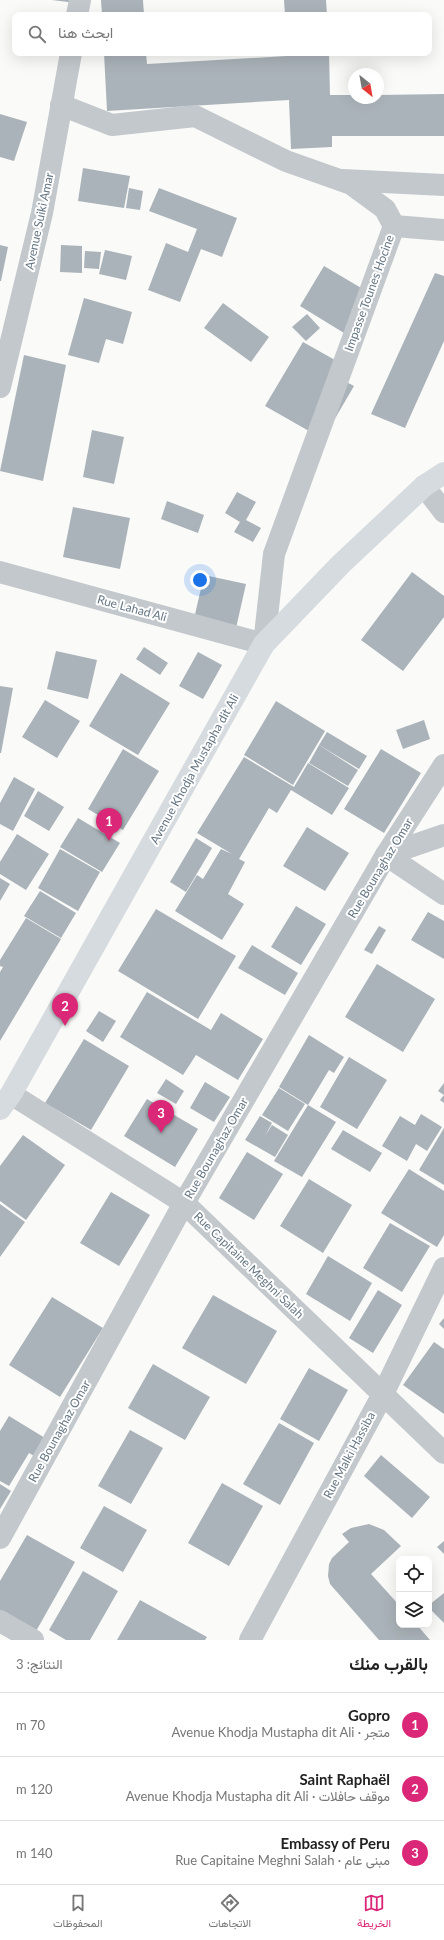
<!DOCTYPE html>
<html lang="ar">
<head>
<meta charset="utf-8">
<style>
	:root { --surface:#fff; --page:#f2f2f2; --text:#222; --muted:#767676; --line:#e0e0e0; --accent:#db2777 }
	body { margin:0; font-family:Lato,Vazirmatn,sans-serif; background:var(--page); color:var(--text); direction:rtl }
	.controls { position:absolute; right:12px; bottom:12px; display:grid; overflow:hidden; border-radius:8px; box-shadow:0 4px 16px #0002 }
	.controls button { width:36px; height:36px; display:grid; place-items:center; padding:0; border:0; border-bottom:1px solid var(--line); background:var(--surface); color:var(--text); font:20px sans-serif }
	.compass { position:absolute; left:348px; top:68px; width:36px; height:36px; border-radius:50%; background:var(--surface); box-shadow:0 4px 16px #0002; rotate:149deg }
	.you { position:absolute; left:200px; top:580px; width:14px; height:14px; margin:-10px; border:3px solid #fff; border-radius:50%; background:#1a73e8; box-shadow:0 0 0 6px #1a73e833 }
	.badge { display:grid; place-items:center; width:26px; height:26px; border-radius:50%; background:var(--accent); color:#fff; font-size:13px; font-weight:700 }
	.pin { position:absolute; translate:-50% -33px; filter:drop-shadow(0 1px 2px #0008) }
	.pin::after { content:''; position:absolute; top:21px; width:14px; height:12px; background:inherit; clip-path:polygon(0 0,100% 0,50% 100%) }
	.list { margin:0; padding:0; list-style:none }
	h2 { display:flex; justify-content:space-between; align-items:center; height:52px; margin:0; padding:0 16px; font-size:17px }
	h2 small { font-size:13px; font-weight:400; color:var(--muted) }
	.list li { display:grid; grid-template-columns:26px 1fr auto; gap:12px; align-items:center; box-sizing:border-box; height:64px; padding:0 16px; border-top:1px solid var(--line) }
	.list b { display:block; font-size:15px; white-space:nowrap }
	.list p { margin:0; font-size:13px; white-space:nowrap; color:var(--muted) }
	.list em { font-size:13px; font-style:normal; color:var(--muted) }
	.icon { flex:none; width:22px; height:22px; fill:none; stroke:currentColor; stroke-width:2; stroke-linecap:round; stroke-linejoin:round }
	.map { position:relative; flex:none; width:444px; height:1640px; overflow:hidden; direction:ltr }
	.search { position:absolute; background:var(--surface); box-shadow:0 4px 16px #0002; left:12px; right:12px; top:12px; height:44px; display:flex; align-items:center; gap:10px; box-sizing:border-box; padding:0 14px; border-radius:8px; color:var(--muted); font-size:15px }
	.sheet { height:244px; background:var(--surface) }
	nav { display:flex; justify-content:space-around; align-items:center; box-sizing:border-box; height:56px; border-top:1px solid var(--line); background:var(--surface); font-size:11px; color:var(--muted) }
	nav a { display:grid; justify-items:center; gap:2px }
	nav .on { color:var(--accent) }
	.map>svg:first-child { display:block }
	.building { fill:#aab3b9 }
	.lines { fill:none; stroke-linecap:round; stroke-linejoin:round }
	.minor { stroke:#c3c8cc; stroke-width:22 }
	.major { stroke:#d6dbdf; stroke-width:22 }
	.labels { text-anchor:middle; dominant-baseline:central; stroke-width:4; stroke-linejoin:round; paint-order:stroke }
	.street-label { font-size:12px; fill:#657683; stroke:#fff }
</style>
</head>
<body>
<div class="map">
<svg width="444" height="1640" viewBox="0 0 444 1640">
	<rect width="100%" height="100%" fill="#fafaf8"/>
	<g class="building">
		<polygon points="52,0 76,0 76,3"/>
		<polygon points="101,0 143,0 144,15 102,15"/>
		<polygon points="284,0 326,0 327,15 285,15"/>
		<polygon points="104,53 146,53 147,64 287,56 287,53 329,53 330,95 354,95 354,98 378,98 378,95 444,94 444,136 332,136 332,147 291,149 289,100 107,111"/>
		<polygon points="0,114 27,122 14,161 0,157"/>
		<polygon points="83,168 130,176 124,208 78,201"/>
		<polygon points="129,188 143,191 140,210 126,208"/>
		<polygon points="159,188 237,218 222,257 201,249 180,302 148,290 166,243 188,252 197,229 149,211"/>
		<polygon points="0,245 8,247 1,281 0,281"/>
		<polygon points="61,245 82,246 82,273 60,272"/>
		<polygon points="105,250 132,256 126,280 99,274"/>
		<polygon points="85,251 101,252 99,269 84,268"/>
		<polygon points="324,266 368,292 344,333 300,306"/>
		<polygon points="435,273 444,276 444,341 405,428 371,414"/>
		<polygon points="84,298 132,312 123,344 106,339 99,363 68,355"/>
		<polygon points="223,303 269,337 251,362 204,328"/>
		<polygon points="307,314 320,328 306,341 292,327"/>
		<polygon points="303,342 342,364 335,376 354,386 323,439 265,406"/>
		<polygon points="24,355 66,365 43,481 0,471"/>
		<polygon points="92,430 124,437 114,484 83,477"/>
		<polygon points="237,492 256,502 246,520 261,528 253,542 234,532 240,522 225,513"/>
		<polygon points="167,501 204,515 198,533 161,519"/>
		<polygon points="73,507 130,518 120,569 63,557"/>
		<polygon points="412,572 444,596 444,617 403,671 361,640"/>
		<polygon points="204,575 246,584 236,628 194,619"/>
		<polygon points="144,647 168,663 160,675 136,659"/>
		<polygon points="56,651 97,660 88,699 47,689"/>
		<polygon points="198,652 222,665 203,699 179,686"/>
		<polygon points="121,673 170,703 138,755 89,726"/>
		<polygon points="0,686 13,688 1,753 0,753"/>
		<polygon points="45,700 80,721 57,758 22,737"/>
		<polygon points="276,701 325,731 293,785 244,755"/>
		<polygon points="424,720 430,739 403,749 396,730"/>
		<polygon points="327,732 367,756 359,769 319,745"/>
		<polygon points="319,745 358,770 348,786 309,763"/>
		<polygon points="123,749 159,771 123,830 88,809"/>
		<polygon points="381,749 421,773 384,833 344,809"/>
		<polygon points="244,757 294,787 308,763 349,788 332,815 291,790 277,813 269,808 239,859 245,862 228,894 244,904 222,940 175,911 197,875 203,879 221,849 232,854 197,833"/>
		<polygon points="14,777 35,789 13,831 0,824 0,803"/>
		<polygon points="38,791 64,807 49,831 24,816"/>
		<polygon points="78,818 120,843 102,872 60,847"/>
		<polygon points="307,827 349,853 325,891 283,866"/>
		<polygon points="17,834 49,854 26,890 0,874 0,862"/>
		<polygon points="196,838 212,848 186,892 170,882"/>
		<polygon points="60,849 100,872 78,911 38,888"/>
		<polygon points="0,878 10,884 0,901"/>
		<polygon points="40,891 76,913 61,938 24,916"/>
		<polygon points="296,906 326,924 301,965 271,947"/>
		<polygon points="156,909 236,956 198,1019 118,971"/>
		<polygon points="428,912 444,921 444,959 411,940"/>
		<polygon points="26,918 61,939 0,1041 0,972 3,967 0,966 0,960"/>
		<polygon points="379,926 386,930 372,954 364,950"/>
		<polygon points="252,945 298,973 285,995 238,968"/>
		<polygon points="377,964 435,999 403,1052 345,1017"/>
		<polygon points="147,992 211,1030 221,1013 263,1039 238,1080 196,1055 183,1075 120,1037"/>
		<polygon points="99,1011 116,1021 103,1042 86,1031"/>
		<polygon points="309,1035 344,1057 334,1073 329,1070 308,1105 279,1087"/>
		<polygon points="84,1039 129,1066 91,1130 45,1103"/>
		<polygon points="349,1057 387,1080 357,1129 320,1107"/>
		<polygon points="166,1079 184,1091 176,1104 157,1093"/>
		<polygon points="205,1082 230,1097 214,1122 190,1108"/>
		<polygon points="444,1083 444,1103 440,1100 444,1095 438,1091"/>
		<polygon points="279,1088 305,1104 288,1131 262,1115"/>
		<polygon points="147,1099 198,1129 175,1167 124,1136"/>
		<polygon points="308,1105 336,1122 302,1177 274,1161"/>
		<polygon points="421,1114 442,1127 427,1151 416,1144 407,1161 382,1146 400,1116 415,1125"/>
		<polygon points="260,1116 272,1123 265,1136 272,1125 288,1135 275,1157 245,1140"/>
		<polygon points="444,1128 444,1185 419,1170"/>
		<polygon points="343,1130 382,1153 370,1172 331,1149"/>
		<polygon points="23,1135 65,1165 26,1220 0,1201 0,1166"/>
		<polygon points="247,1152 283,1174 254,1220 219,1198"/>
		<polygon points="409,1169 444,1191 444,1235 437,1247 381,1213"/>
		<polygon points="309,1179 352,1205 323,1253 280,1226"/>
		<polygon points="111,1192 150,1215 119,1266 80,1243"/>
		<polygon points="0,1204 25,1222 0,1257"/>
		<polygon points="390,1223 430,1246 402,1292 363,1268"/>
		<polygon points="328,1256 372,1283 350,1321 306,1294"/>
		<polygon points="378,1290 402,1305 373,1353 349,1338"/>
		<polygon points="213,1295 277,1331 246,1384 182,1348"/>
		<polygon points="52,1297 103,1328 60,1397 9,1365"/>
		<polygon points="444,1318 444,1329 439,1324"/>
		<polygon points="434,1342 444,1349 444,1414 403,1385"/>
		<polygon points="153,1364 210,1397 185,1440 128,1408"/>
		<polygon points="309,1368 348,1390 319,1441 280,1419"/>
		<polygon points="9,1416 45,1438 34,1456 29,1453 9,1486 0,1481 0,1431"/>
		<polygon points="279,1423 314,1443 280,1505 243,1484"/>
		<polygon points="130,1430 163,1448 131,1504 98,1486"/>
		<polygon points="381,1455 430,1497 412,1518 364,1476"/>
		<polygon points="222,1483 263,1506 229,1566 188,1543"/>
		<polygon points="0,1484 11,1491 0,1509"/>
		<polygon points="104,1506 147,1530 123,1572 80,1548"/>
		<polygon points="369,1524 384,1530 401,1546 371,1574 399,1605 399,1625 417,1625 430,1640 379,1640 330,1584 328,1576 329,1564 332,1558 349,1542 342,1534 351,1528"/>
		<polygon points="27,1535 75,1562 35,1633 0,1613 0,1581"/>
		<polygon points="444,1541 444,1554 437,1547"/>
		<polygon points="83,1571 118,1591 90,1640 66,1640 49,1630"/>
		<polygon points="444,1593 444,1623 429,1608 429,1605"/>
		<polygon points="140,1600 207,1637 205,1640 117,1640"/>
	</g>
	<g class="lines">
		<g class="minor">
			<polyline points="77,15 80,0"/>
			<polyline points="343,180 444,185"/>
			<polyline points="394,226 444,230"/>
			<polyline points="0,387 42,213 71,53"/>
			<polyline points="424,486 444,512"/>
			<polyline points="0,572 264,644 274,554 394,226 385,209 351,184 286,161 195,116 112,125 61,105"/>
			<polyline points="386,855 444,894"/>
			<polyline points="386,855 444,835"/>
			<polyline points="11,1094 184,1203 444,1453"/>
			<polyline points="0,1538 184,1203 386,855 444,765"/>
			<polyline points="0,1621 33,1640"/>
			<polyline points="250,1640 383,1394 444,1268"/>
		</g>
		<polyline class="major" points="0,1109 11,1094 264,644 341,564 424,486 444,473"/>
	</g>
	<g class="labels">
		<g class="street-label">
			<text transform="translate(39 221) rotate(-78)">Avenue Suiki Amar</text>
			<text transform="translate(369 293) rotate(-70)">Impasse Tounes Hocine</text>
			<text transform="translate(132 608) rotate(15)">Rue Lahad Ali</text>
			<text transform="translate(194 769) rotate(-61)">Avenue Khodja Mustapha dit Ali</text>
			<text transform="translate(380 868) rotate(-59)">Rue Bounaghaz Omar</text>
			<text transform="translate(216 1148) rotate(-60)">Rue Bounaghaz Omar</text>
			<text transform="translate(249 1265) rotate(44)">Rue Capitaine Meghni Salah</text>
			<text transform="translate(59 1431) rotate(-61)">Rue Bounaghaz Omar</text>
			<text transform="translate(349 1455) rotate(-62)">Rue Malki Hassiba</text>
		</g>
	</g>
</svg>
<div class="controls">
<button><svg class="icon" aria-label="locate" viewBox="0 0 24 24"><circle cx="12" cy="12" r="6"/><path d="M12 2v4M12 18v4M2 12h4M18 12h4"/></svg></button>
<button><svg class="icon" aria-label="layers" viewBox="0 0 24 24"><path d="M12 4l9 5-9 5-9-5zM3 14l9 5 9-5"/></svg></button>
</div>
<svg class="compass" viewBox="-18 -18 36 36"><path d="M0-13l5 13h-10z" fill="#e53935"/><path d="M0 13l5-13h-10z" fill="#767676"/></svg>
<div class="you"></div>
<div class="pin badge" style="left:109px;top:841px">1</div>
<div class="pin badge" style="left:65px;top:1026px">2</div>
<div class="pin badge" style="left:161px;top:1133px">3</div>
<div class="search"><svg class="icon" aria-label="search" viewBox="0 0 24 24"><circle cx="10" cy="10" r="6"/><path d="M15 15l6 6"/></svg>ابحث هنا</div>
</div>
<section class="sheet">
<h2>بالقرب منك<small>النتائج: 3</small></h2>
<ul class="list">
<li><span class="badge">1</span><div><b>Gopro</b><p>متجر · Avenue Khodja Mustapha dit Ali</p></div><em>70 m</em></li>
<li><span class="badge">2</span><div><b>Saint Raphaël</b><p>موقف حافلات · Avenue Khodja Mustapha dit Ali</p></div><em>120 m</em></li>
<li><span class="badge">3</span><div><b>Embassy of Peru</b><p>مبنى عام · Rue Capitaine Meghni Salah</p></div><em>140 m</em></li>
</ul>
</section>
<nav>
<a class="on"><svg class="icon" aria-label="map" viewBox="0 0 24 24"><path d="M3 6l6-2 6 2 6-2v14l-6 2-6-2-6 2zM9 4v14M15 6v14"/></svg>الخريطة</a>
<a><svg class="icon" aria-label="directions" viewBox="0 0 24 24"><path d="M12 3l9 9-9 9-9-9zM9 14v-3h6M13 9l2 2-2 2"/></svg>الاتجاهات</a>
<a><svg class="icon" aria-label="saved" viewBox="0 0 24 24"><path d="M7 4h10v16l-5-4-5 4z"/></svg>المحفوظات</a>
</nav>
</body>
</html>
